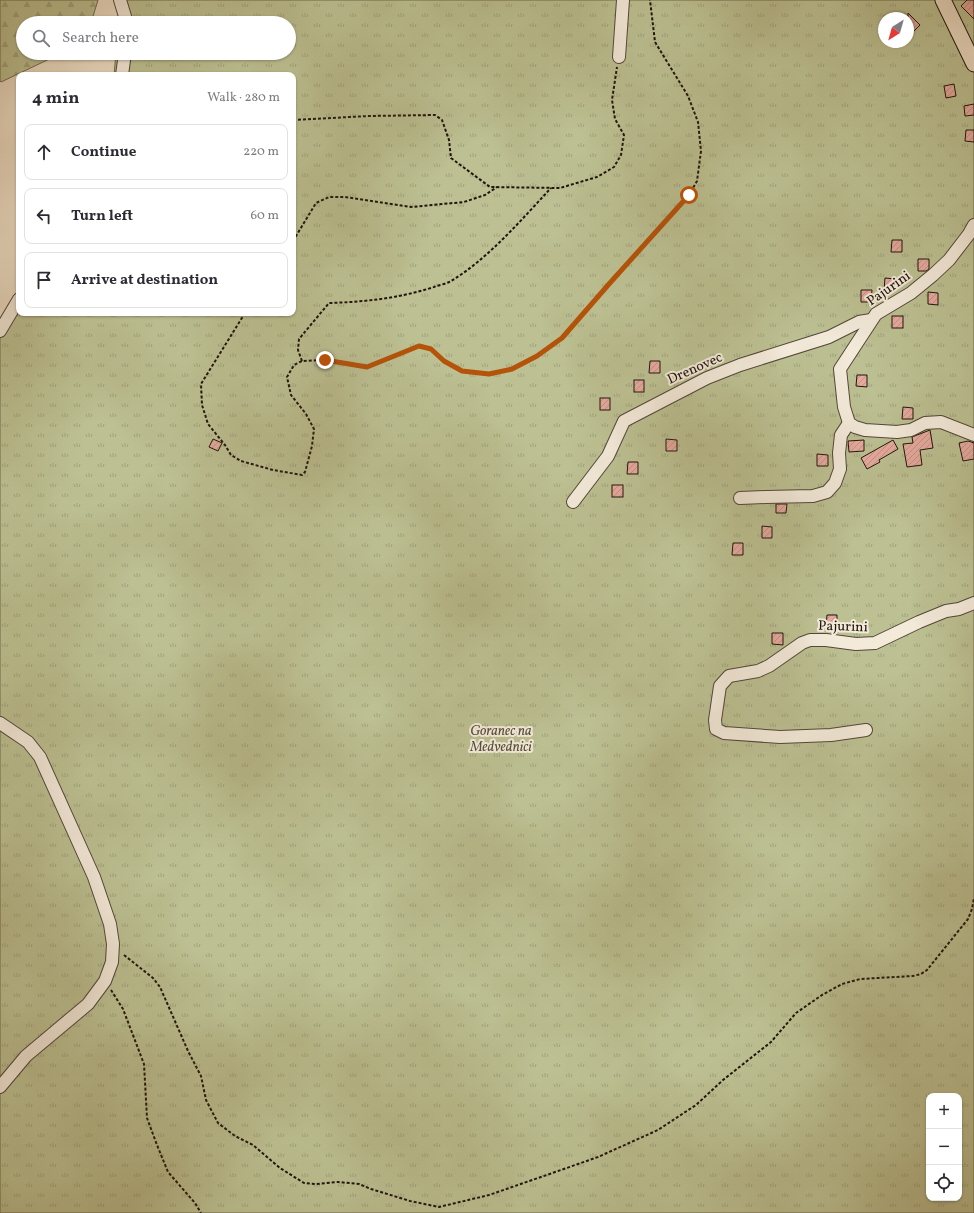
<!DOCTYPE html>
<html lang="en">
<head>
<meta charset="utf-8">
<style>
	:root { --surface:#fff; --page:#f2f2f3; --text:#2b2b33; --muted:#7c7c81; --line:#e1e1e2 }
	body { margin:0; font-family:Vollkorn,serif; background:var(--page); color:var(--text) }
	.controls { position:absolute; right:12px; bottom:12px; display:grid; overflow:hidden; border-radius:8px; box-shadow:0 1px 3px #0004 }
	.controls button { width:36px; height:36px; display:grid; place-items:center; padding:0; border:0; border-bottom:1px solid var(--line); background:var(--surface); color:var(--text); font:20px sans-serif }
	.compass { position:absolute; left:878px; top:12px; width:36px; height:36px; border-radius:50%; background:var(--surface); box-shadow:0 1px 3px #0004; rotate:217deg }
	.stop { position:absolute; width:12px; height:12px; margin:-9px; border:3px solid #b45309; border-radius:50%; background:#fff }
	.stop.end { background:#b45309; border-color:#fff; box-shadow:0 1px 4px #0008 }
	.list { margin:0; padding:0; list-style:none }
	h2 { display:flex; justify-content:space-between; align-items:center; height:52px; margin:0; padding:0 16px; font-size:17px }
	h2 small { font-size:13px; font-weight:400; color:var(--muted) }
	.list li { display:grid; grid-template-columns:26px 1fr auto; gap:12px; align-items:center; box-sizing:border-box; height:56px; margin:0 8px 8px; padding:0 8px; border:1px solid var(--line); border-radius:8px }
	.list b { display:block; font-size:15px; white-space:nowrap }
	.list em { font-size:13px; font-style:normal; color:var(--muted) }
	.icon { flex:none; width:22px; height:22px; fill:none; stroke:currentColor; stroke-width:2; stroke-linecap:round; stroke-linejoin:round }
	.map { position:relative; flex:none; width:974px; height:1213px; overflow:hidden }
	.search { position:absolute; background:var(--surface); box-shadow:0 1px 3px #0004; left:16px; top:16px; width:280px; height:44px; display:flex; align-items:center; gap:10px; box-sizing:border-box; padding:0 14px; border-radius:22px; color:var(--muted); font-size:15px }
	.panel { position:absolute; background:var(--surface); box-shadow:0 1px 3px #0004; left:16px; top:72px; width:280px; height:244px; border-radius:8px }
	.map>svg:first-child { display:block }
	.forest { fill:url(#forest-firs); stroke:#6e6a4f }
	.park { fill:url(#park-tufts); stroke:#6e6a4f; fill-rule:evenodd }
	.building { fill:url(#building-hatch); stroke:#20140c }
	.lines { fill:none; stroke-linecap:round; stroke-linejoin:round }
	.minor-casing { stroke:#53463a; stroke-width:14 }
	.major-casing { stroke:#20140c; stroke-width:17 }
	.path { stroke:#20140c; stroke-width:2; stroke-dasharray:3 2; stroke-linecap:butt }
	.minor { stroke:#f3eada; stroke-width:12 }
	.major { stroke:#eddec6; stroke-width:15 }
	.route { stroke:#b45309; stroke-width:5 }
	.labels { text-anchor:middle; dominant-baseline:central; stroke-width:4; stroke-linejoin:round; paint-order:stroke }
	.street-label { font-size:14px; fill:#20140c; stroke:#f3eada }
	.park-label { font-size:14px; font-style:italic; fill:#57503b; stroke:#f3eada }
</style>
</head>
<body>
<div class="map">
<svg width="974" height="1213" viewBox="0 0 974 1213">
	<defs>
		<pattern id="forest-firs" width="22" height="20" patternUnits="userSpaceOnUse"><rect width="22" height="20" fill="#bcc092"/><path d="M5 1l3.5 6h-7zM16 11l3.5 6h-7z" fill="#a1a47d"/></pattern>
		<pattern id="park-tufts" width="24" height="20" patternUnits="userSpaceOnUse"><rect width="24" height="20" fill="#bcc092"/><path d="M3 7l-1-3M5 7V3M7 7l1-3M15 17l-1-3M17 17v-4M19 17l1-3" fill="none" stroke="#a1a47d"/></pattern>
		<pattern id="building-hatch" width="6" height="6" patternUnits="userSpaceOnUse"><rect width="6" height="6" fill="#e5aa9e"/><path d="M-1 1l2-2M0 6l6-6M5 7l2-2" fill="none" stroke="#c49187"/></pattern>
	</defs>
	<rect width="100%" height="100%" fill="#eddec6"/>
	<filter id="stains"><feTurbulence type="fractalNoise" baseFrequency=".005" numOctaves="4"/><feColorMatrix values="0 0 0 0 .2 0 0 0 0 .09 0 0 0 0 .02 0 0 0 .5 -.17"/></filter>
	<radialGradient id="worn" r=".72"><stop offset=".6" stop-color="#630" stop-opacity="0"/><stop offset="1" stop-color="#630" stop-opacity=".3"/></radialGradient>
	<polygon class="forest" points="0,0 98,0 91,23 23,23 23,53 62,53 1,82 0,81"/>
	<path class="park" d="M121 0H974V1213H0V330L19 300V313H293V75H114L116 53H289V23H119ZM884 18H908V42H884ZM929 1096H959V1198H929Z"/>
	<g class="building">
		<polygon points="967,0 974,0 974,19 961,6"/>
		<polygon points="908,13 920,25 908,37"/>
		<polygon points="954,84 956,96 946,98 944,86"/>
		<polygon points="974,104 974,115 965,116 964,106"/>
		<polygon points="966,130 974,130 974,142 965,141"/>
		<polygon points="892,240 902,240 902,252 891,252"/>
		<polygon points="918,259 929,259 929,269 926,271 918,271"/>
		<polygon points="885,278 895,279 895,290 884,290"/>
		<polygon points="861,290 872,290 871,302 861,302"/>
		<polygon points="928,292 938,293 938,305 928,304"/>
		<rect x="892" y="316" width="11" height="12"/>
		<polygon points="650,361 660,361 660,373 649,373"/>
		<polygon points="857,375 867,375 867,387 856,386"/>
		<rect x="634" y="380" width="10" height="12"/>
		<rect x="600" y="398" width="10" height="12"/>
		<polygon points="903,407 913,408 913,419 902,419"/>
		<polygon points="930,430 933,448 920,450 922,465 907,467 903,444 913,443 912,437"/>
		<polygon points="213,439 222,443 218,451 209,447"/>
		<polygon points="666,439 677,440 677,451 666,451"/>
		<polygon points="864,440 864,451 849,452 848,441"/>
		<polygon points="893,440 898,449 879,460 880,462 867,469 861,458"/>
		<polygon points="968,441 974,443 974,459 963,461 959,443"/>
		<polygon points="817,454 828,455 828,466 817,466"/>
		<polygon points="628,462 638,462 638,474 627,474"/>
		<rect x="612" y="485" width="11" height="12"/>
		<polygon points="776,504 787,504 786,513 776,513"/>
		<polygon points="762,526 772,527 772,538 762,538"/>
		<polygon points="733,543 743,543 743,555 732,555"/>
		<polygon points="827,615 837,615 837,627 826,627"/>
		<polygon points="772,633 783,633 783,645 772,644"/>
	</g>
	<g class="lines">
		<g class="minor-casing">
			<g id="minor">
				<polyline points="120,0 127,23"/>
				<polyline points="619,57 623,0"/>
				<polyline points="122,75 125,53"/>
				<polyline points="974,225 969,234 949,260 933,275 911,293 876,314 840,369 844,407 849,423 855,427 865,430 897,432 911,430 925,423 941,422 974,435"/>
				<polyline points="0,331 19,299"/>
				<polyline points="740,498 766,497 813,496 827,492 835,483 840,469 839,453 841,435 849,423"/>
				<polyline points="573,502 608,456 624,421 707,378 740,365 829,337 859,322 871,320"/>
				<polyline points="0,723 28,742 40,757 94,877 110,924 113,944 112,962 105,981 88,1004 26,1056 0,1087"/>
				<polyline points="866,730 831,735 780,737 724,733 716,729 715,720 720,686 729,676 758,671 769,666 802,643 810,640 826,640 856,644 875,643 919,622 946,611 959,609 974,603"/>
			</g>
		</g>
		<g class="major-casing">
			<polyline id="major" points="943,0 974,64"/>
		</g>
		<g class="path">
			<polyline points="293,120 369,116 435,115 442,120 449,140 451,158 490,187 560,188 597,177 614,167 621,155 624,135 615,119 612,100 617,67"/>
			<polyline points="293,241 316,203 329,197 345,197 411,207 464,202 485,195 497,187"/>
			<polyline points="245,313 201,384 202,405 208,424 225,445 231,455 241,461 273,470 302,475 305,472 312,446 314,429 306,414 291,395 287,377 294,365 302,361 325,360 367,367 419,346 431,349 445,361 462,371 489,374 512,369 537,356 562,338 609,284 689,195 697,181 701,151 698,122 688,96 655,42 650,0"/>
			<path d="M302 361 298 350 299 339 329 303C365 302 400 298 434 287 439 285 446 284 451 281 488 259 522 219 551 188"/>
			<polyline points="124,955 153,978 160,987 188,1051 201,1076 206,1100 218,1123 235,1136 253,1145 280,1168 304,1183 316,1184 338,1182 359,1184 371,1189 410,1201 439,1207 489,1195 541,1177 598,1157 658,1130 696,1105 723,1080 771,1042 796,1013 822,995 842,984 860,979 913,976 921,974 927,970 968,919 972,909 974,898"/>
			<polyline points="111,990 123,1009 144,1064 147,1118 157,1145 168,1172 195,1203 201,1213"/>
		</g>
		<use href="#minor" class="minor"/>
		<use href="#major" class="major"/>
	</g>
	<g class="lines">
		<polyline class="route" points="325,360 367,367 419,346 431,349 444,361 462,371 489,374 512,369 537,356 562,338 609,284 689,195"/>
	</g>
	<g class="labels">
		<g class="street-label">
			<text transform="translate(889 289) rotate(-35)">Pajurini</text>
			<text transform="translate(695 369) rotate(-24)">Drenovec</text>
			<text transform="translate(843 627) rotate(2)">Pajurini</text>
		</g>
		<g class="park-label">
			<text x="501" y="731">Goranec na<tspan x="501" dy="16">Medvednici</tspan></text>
		</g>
	</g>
	<rect width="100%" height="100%" filter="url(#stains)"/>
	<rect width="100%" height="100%" fill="url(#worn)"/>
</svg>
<div class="controls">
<button>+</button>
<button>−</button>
<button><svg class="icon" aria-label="locate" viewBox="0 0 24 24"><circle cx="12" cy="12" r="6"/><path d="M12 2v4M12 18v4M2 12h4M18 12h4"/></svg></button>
</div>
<svg class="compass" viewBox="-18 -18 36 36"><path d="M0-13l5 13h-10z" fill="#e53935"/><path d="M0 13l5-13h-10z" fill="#7c7c81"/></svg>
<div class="stop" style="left:689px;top:195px"></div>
<div class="stop end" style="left:325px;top:360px"></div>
<div class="search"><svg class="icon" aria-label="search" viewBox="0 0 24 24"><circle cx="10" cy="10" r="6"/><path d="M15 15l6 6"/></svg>Search here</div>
<section class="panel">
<h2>4 min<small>Walk · 280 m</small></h2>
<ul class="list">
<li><svg class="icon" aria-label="ahead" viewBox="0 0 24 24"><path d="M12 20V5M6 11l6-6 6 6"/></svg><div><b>Continue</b></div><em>220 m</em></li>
<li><svg class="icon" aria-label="left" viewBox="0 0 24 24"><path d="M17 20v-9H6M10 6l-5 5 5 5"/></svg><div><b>Turn left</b></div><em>60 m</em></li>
<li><svg class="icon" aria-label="arrive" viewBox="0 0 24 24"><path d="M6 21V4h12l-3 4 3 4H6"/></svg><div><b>Arrive at destination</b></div></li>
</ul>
</section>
</div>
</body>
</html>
